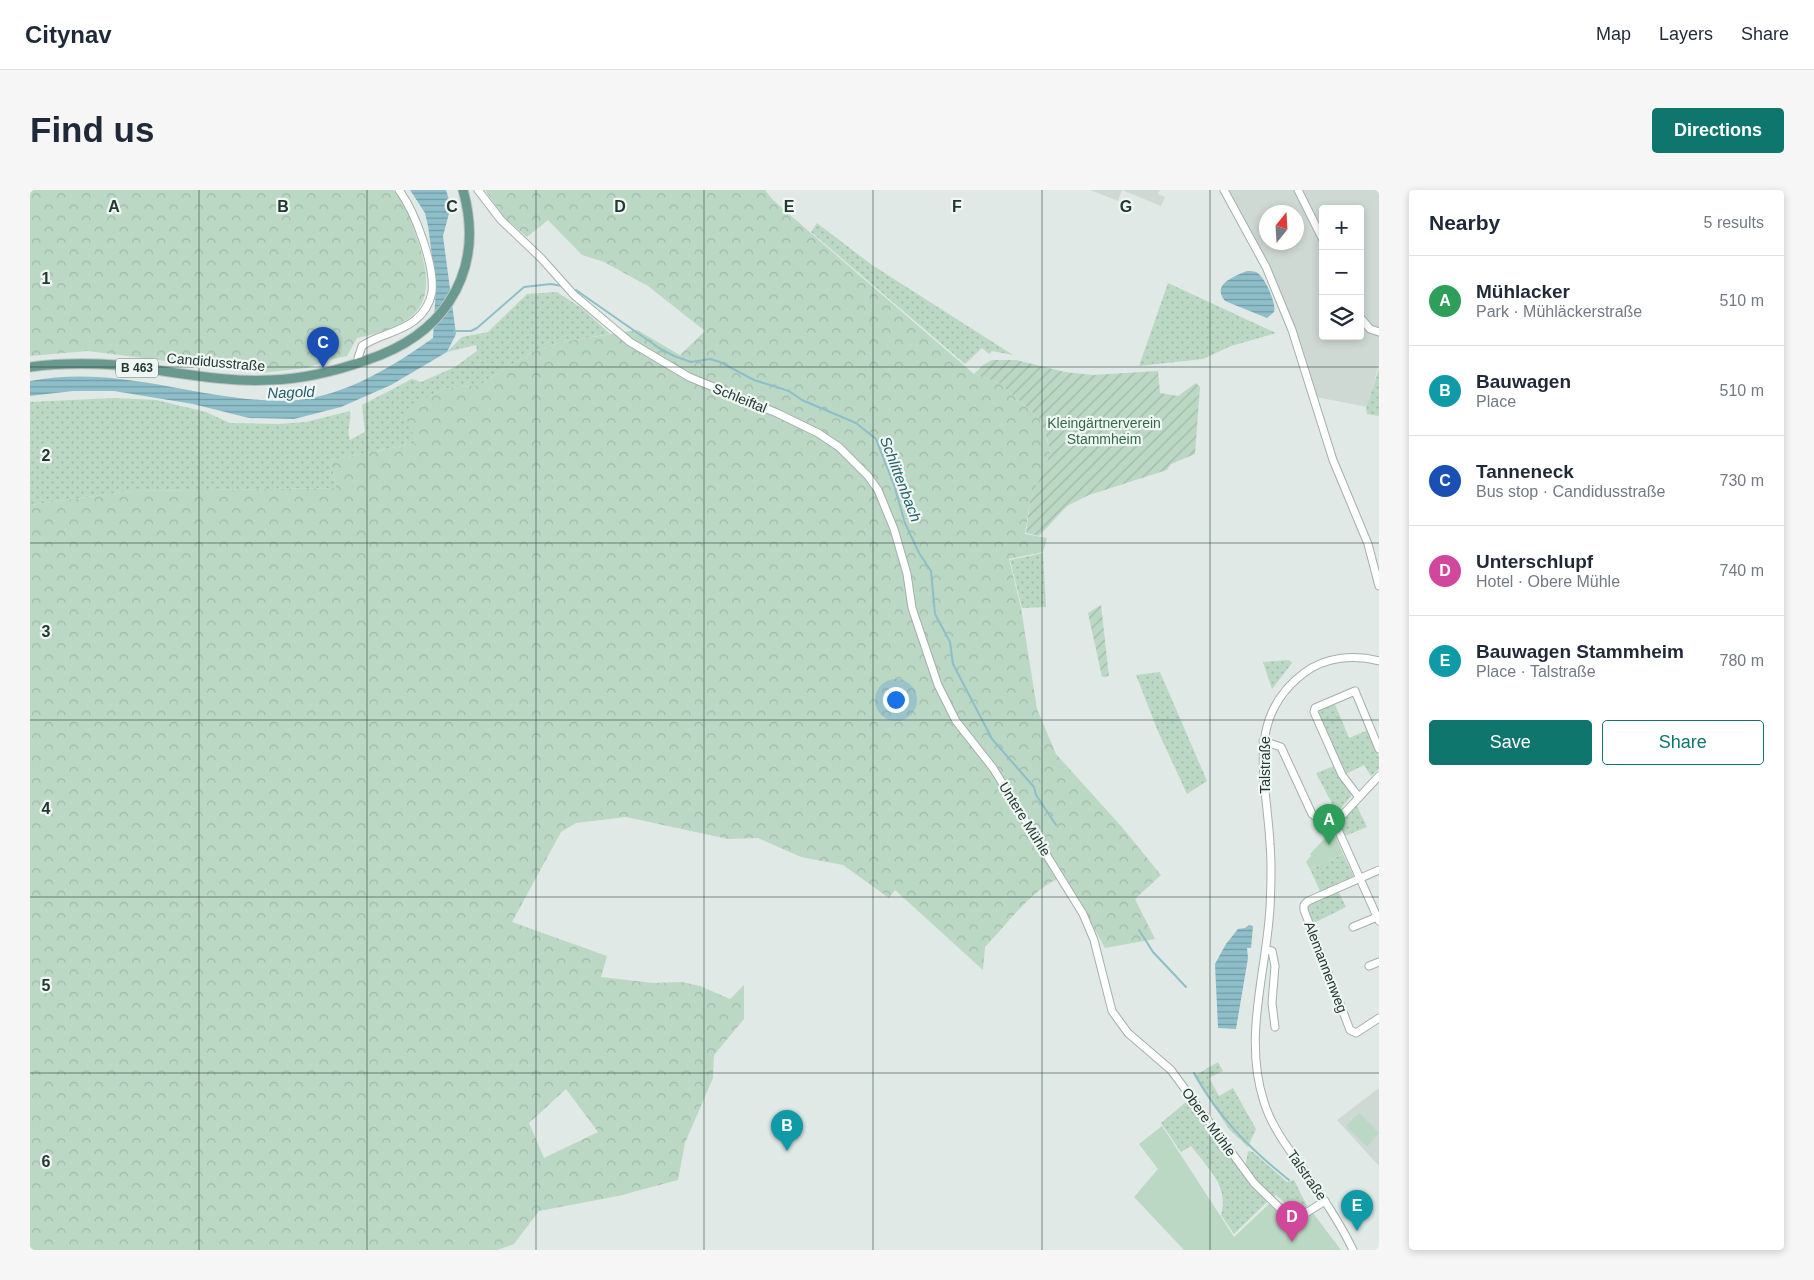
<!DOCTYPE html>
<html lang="en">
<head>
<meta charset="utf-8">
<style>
	:root { --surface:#fff; --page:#f6f6f7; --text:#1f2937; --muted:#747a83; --line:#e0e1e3; --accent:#0f766e }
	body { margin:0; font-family:Helvetica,sans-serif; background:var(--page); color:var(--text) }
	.controls { position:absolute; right:15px; top:15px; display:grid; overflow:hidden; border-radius:5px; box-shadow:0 2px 8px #0003 }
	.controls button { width:45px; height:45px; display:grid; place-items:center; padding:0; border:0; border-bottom:1px solid var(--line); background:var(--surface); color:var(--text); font:25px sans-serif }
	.compass { position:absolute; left:1229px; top:15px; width:45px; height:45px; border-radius:50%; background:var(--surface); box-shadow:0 2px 8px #0003; rotate:18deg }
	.you { position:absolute; left:865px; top:509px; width:18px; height:18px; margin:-12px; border:4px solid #fff; border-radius:50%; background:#1a73e8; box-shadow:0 0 0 8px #1a73e833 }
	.badge { display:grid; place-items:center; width:32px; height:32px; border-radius:50%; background:var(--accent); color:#fff; font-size:16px; font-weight:700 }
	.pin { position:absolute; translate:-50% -41px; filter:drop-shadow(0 1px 2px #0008) }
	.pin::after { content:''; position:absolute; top:26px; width:18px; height:15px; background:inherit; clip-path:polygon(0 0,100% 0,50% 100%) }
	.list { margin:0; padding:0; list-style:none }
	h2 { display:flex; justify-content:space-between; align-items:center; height:65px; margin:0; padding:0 20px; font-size:21px }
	h2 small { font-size:16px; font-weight:400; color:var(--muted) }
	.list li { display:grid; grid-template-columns:32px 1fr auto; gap:15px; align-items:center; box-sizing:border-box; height:90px; padding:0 20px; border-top:1px solid var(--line) }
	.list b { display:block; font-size:19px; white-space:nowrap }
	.list p { margin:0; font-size:16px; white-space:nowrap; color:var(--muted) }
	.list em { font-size:16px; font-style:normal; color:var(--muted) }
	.actions { display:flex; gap:10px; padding:15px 20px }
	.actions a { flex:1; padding:11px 0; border:1px solid var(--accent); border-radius:5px; text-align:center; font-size:18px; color:var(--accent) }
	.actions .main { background:var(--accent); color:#fff }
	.icon { flex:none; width:28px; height:28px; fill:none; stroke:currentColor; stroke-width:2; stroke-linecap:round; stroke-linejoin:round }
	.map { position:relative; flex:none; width:1349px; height:1060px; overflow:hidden; border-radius:5px }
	header { display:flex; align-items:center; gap:30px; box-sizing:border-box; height:70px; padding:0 25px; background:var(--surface); border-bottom:1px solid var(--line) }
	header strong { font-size:24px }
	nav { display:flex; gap:28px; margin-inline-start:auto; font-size:18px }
	.intro { display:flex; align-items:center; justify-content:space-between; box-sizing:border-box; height:120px; padding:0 30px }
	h1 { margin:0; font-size:35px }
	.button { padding:12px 22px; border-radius:5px; background:var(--accent); color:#fff; font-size:18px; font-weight:700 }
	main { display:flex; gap:30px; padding:0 30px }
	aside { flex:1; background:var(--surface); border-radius:5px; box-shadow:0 2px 8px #0003 }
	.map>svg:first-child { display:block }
	.built { fill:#cfd9d4; fill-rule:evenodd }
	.grass { fill:url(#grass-dots) }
	.forest { fill:url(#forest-crowns); fill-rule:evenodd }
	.park { fill:#bbd8c4 }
	.garden { fill:url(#garden-furrows) }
	.water { fill:url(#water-rules) }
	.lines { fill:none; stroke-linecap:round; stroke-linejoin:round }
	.stream { stroke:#8ebec9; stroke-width:2 }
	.minor-casing { stroke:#a4b0ac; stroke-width:9 }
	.major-casing { stroke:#bdc3c2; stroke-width:11 }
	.minor { stroke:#fff; stroke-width:7 }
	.major { stroke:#6a9a8f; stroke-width:9 }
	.grid { fill:none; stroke:#233832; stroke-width:1; stroke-opacity:0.55 }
	.labels { text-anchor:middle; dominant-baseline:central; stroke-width:4.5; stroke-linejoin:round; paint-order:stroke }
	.shield { fill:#f0f6f3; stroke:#60716c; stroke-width:1 }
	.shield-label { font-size:12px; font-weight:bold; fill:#233832 }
	.street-label { font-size:14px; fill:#233832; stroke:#f0f6f3 }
	.park-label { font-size:14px; fill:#326a49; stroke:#f0f6f3 }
	.water-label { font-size:15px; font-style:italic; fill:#245f6c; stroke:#f0f6f3 }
	.grid-label { font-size:16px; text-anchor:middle; font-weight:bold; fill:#233832; stroke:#f0f6f3; stroke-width:4.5; stroke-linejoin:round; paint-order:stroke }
</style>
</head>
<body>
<header>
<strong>Citynav</strong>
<nav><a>Map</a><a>Layers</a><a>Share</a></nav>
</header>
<div class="intro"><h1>Find us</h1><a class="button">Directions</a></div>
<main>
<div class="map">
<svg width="1349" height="1060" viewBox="0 0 1349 1060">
	<defs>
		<pattern id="grass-dots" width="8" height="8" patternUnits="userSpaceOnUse" patternTransform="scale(1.25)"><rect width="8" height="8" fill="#bbd8c4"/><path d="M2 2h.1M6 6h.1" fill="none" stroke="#a0baa9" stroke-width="1.8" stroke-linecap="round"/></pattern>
		<pattern id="forest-crowns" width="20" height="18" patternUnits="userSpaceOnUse" patternTransform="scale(1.25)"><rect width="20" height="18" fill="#bbd8c4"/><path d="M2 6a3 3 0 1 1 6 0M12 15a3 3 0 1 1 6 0" fill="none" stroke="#a0baa9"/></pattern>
		<pattern id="garden-furrows" width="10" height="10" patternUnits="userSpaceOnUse" patternTransform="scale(1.25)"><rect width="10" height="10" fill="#bbd8c4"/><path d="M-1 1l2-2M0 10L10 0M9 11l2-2" fill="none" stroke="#a0baa9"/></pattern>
		<pattern id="water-rules" width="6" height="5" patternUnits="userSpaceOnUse" patternTransform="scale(1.25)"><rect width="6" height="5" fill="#8ebec9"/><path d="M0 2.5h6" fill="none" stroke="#749ba4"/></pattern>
	</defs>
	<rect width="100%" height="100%" fill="#e0e9e5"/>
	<g class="built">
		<polygon points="1060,0 1130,0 1128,4 1135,7 1131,16 1092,0 1088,11"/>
		<path d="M1199 0H1349V174L1337 217 1286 207 1269 149 1252 109ZM1293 19H1330V146H1293ZM1236 22H1266V52H1236Z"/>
		<polygon points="1349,898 1349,976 1307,930"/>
	</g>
	<g class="grass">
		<polygon points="787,33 842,75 983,165 962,161 959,164 952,158 935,174 781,42"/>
		<polygon points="1138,93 1246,143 1201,156 1173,169 1109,176"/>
		<path d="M527 102 553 119 580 144 532 152 502 162 450 195 413 199 374 221 387 253 301 270 306 298 101 301 0 315V212L84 208 126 210 176 222 200 233 249 234 276 232 320 221C322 232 316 239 320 250L335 242 332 215 382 189 391 192 425 177 447 161 446 155 417 162 432 147 458 142 497 104Z"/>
		<polygon points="1349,178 1349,226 1337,224 1336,219"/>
		<polygon points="1013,363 1016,417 992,418 980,370"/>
		<polygon points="1259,470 1262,473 1242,499 1233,472"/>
		<polygon points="1130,482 1177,591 1157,604 1127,539 1106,485"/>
		<polygon points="1304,512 1319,548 1338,540 1349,567 1349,579 1341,586 1334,575 1316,584 1288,524 1291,517"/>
		<polygon points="1304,576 1322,605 1307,623 1286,583"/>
		<polygon points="1326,614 1337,637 1315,646 1311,634"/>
		<polygon points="1313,664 1324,687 1291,703 1280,679"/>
		<polygon points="1308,701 1316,717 1282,734 1277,719 1280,714"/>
		<polygon points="1188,872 1193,881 1179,888 1189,906 1203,898 1226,939 1218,957 1199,939 1164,886"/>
		<path d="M1161 908 1238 1011 1204 1044 1191 1025C1200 997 1177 977 1161 956L1151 962 1131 933Z"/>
		<polygon points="1218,961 1223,962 1257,992 1264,990 1277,1016 1274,1022 1264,1027 1261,1026 1264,1021 1246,1005 1242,1008 1215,979"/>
	</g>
	<g class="forest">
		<path d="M0 0H363C375 13 381 31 387 48 409 113 392 134 327 148L317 166 298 170 277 178 230 183 58 161 0 166Z"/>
		<path d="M455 0H735L743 10 798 58 944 184 969 193 1009 228 1018 253 1020 264 1000 311 995 344 1017 348 1013 362 979 369 991 418 1007 519 1026 564 1091 636 1131 685 1105 709 1125 749 1075 758 1035 686C1005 695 977 734 955 757L953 780 865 700 859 708 813 675 771 667 728 648 698 649 596 627 546 633 531 642 482 732 577 766 571 787 623 793 652 792 670 796 700 809 714 795V829L684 865 683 888 655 953 648 990 588 1006 509 1021 484 1054 467 1060H0V315L101 301 306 298 301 270 387 253 373 221 413 199 450 195 502 162 532 152 607 140 650 165 675 141 618 96 574 72 552 65 518 30 497 47 474 27ZM536 899 568 942 514 968 499 933Z"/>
	</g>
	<g class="park">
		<polygon points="1298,638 1302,638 1313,664 1280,679 1276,672 1281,666 1280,664 1296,647"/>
		<polygon points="1329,923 1349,943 1337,957 1316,936"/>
		<polygon points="1132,936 1204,1047 1240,1013 1266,1037 1283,1023 1311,1060 1154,1060 1104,1007 1128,979 1109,954"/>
	</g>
	<g class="garden">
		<polygon points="962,170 986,170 1035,182 1063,185 1128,181 1130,203 1148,206 1166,193 1170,197 1165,264 1141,274 1137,280 1059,305 1037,316 1009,346 996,343 1000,311 1020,264 1018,252 1009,228 969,193 944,184 953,175"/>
		<polygon points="1071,415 1079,486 1072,487 1058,423"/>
	</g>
	<g class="water">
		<path d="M380 0H416L421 16 413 46 426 144 417 162 361 195 311 217 264 229 219 228 163 214 84 201H43L0 206V191C89 174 165 210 252 211 306 211 360 179 403 148L406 96 398 36 395 23Z"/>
		<path d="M1217 81C1220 81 1223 81 1226 82 1234 85 1247 114 1244 122L1237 128 1195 111C1181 94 1205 86 1217 81Z"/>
		<polygon points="1219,735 1223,736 1221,758 1217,758 1218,768 1206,839 1188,838 1185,774 1196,754 1208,739 1215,738"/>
	</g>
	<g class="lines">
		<g class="stream">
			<polyline points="546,100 629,158 644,166 661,172 680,169 690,172 724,190 759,201 772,210 826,233 846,249 864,295 875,333 889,363 901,381 905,424 920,452 923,474 962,549 1004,597 1006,605 1026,635"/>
			<polyline points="424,141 441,141 447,138 494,97 521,94 532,96"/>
			<polyline points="1109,740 1123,762 1156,797"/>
			<path d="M1164 883C1188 927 1220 959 1259 990"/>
		</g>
		<g class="minor-casing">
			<g id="minor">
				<polyline points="448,0 471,30 511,68 544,105 600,152 659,187 747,223 788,243 809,257 838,286 848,300 864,339 877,384 882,418 908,495 926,531 963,578 1053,724 1064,750 1082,821 1098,843 1141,880 1224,993 1263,1031 1295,1011"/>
				<polyline points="1194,0 1236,77 1262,140 1303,270 1338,354 1349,396"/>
				<polyline points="1268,0 1293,50"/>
				<polyline points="1330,127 1340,139 1349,142"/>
				<path d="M329 173 328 168 332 156C348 145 368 143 384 131 393 124 400 113 402 102 405 75 385 22 369 0"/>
				<polyline points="1233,551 1251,557 1282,624 1290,630 1305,633"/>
				<polyline points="1349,586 1305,633 1349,731"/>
				<polyline points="1328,606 1312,585 1284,522 1285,518 1325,501 1349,559"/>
				<polyline points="1349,680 1278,711 1274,715 1274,720 1320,840 1326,843 1349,828"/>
				<polyline points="1323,737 1347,727"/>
				<polyline points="1236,760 1242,761 1245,776 1242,813 1245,837"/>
				<polyline points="1339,776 1349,772"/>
				<path d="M1323 1060C1310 1033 1293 1008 1276 983 1260 961 1242 938 1234 912 1213 847 1236 784 1240 718 1241 697 1242 675 1240 654 1237 591 1214 528 1274 483 1295 467 1324 464 1349 471"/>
			</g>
		</g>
		<g class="major-casing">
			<path id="major" d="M0 177C29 173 58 173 87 175 138 180 190 193 241 190 274 189 306 181 337 170 370 159 400 141 419 112 442 77 444 39 433 0"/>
		</g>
		<use href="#minor" class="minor"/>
		<use href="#major" class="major"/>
	</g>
	<path class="grid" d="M169 0V1060M337 0V1060M506 0V1060M674 0V1060M843 0V1060M1012 0V1060M1180 0V1060M0 177H1349M0 353H1349M0 530H1349M0 707H1349M0 883H1349"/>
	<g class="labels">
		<rect class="shield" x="86" y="168.5" width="42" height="19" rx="4"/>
		<g class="shield-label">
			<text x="107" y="178">B 463</text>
		</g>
		<g class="street-label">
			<text transform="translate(186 172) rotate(5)">Candidusstraße</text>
			<text transform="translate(710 208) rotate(22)">Schleiftal</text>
			<text transform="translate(1235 575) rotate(-90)">Talstraße</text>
			<text transform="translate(995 629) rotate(58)">Untere Mühle</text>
			<text transform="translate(1296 777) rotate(69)">Alemannenweg</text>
			<text transform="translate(1179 932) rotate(54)">Obere Mühle</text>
			<text transform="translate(1277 985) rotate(55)">Talstraße</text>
		</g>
		<g class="park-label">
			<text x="1074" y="233">Kleingärtnerverein<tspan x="1074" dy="16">Stammheim</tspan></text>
		</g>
		<g class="water-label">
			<text transform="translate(261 202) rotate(-2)">Nagold</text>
			<text transform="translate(871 289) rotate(69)">Schlittenbach</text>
		</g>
	</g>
	<g class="grid-label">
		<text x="84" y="22">A</text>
		<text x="253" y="22">B</text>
		<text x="422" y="22">C</text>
		<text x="590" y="22">D</text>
		<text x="759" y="22">E</text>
		<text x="927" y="22">F</text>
		<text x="1096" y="22">G</text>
		<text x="16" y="94">1</text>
		<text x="16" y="271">2</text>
		<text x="16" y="447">3</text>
		<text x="16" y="624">4</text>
		<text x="16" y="801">5</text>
		<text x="16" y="977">6</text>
	</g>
</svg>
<div class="controls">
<button>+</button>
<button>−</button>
<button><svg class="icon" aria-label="layers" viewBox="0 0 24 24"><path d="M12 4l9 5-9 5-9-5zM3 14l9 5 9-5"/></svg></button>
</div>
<svg class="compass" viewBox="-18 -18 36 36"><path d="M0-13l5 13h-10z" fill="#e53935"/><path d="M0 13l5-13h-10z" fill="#747a83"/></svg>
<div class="you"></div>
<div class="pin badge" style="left:1299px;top:655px;background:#2e9e5b">A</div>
<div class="pin badge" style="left:757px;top:961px;background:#0f9aa8">B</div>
<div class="pin badge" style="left:293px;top:178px;background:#1a4fb4">C</div>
<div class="pin badge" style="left:1262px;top:1052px;background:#d1479c">D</div>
<div class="pin badge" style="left:1327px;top:1041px;background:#0f9aa8">E</div>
</div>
<aside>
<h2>Nearby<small>5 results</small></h2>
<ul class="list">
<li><span class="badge" style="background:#2e9e5b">A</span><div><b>Mühlacker</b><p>Park · Mühläckerstraße</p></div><em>510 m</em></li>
<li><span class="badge" style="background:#0f9aa8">B</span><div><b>Bauwagen</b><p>Place</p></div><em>510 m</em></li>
<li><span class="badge" style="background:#1a4fb4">C</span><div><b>Tanneneck</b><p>Bus stop · Candidusstraße</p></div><em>730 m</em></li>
<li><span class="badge" style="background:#d1479c">D</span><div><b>Unterschlupf</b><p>Hotel · Obere Mühle</p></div><em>740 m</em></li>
<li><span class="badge" style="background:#0f9aa8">E</span><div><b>Bauwagen Stammheim</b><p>Place · Talstraße</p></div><em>780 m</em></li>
</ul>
<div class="actions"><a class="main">Save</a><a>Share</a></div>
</aside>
</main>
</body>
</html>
